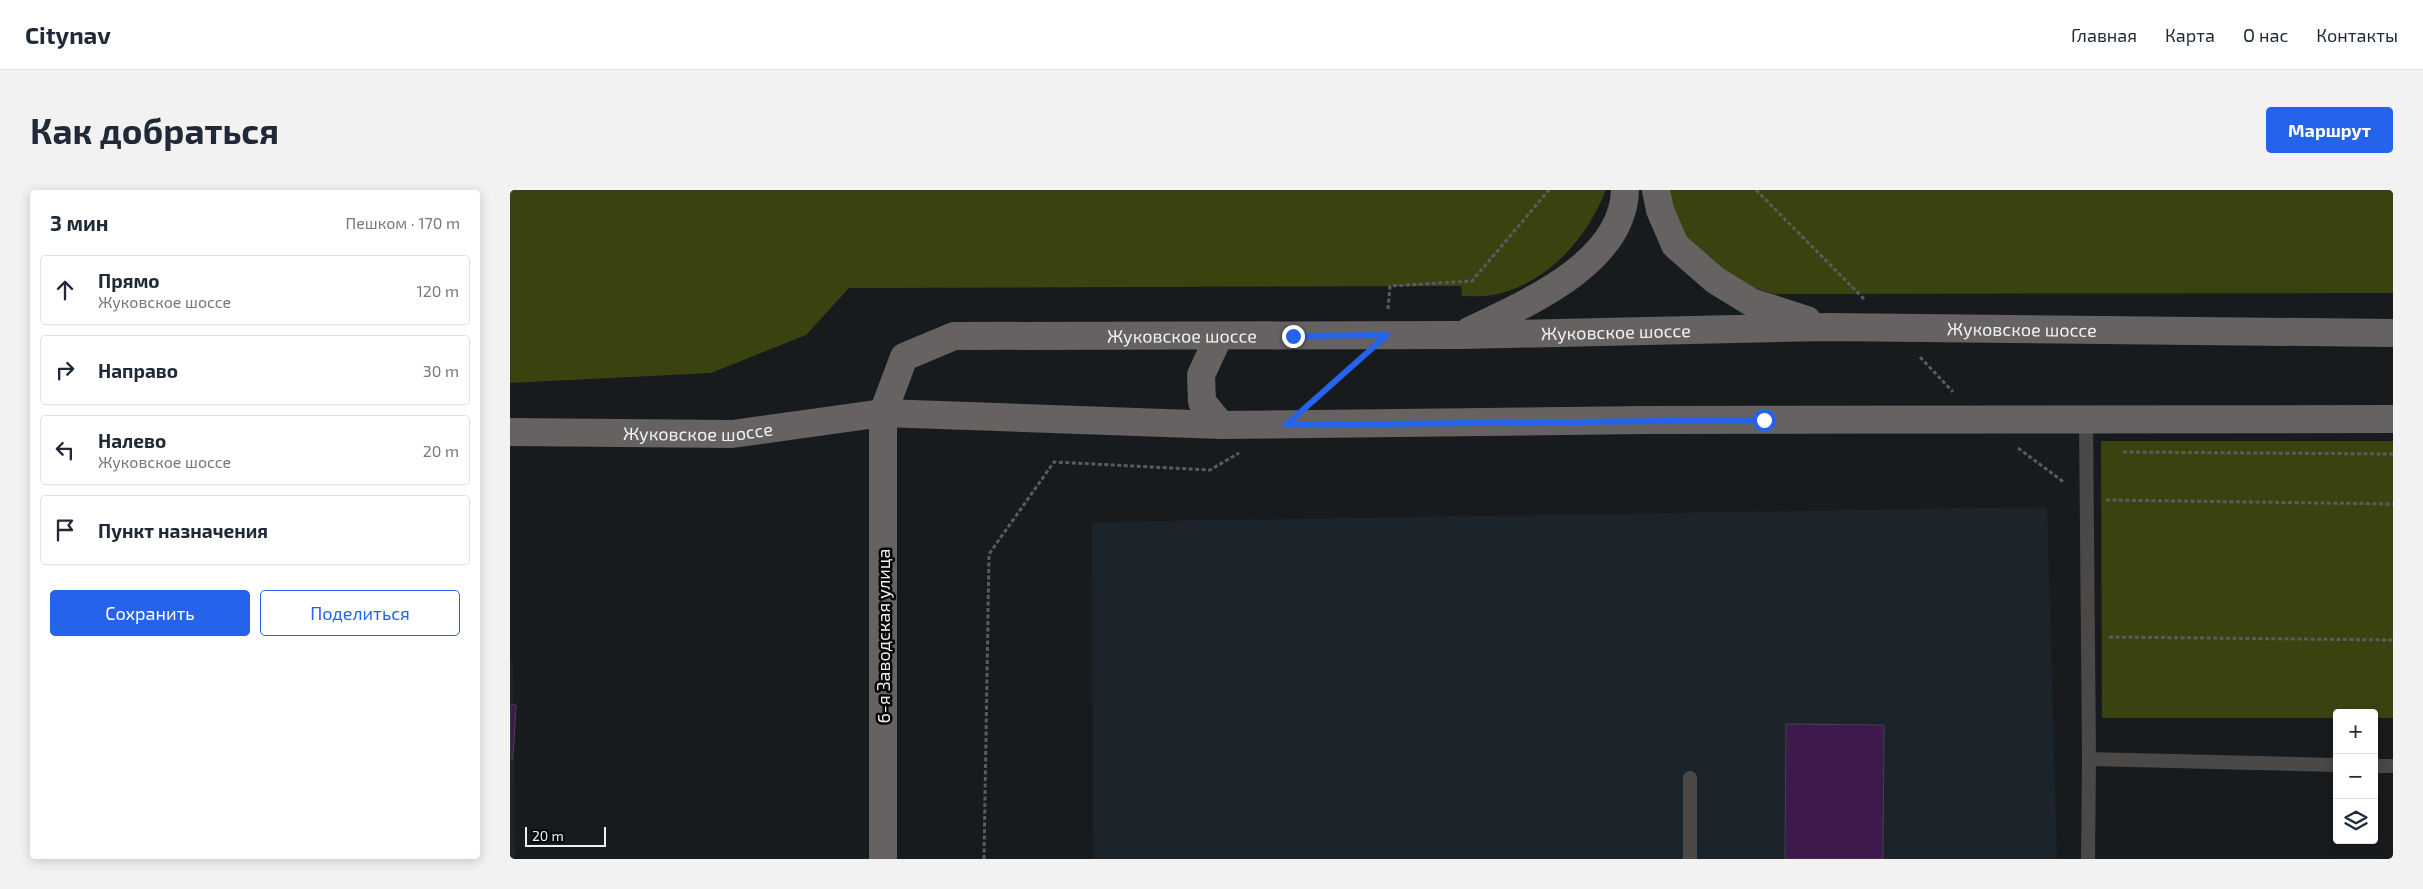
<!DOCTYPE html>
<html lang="ru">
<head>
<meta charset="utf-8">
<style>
	:root { --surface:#fff; --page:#f2f2f3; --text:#1f2937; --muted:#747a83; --line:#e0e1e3; --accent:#2563eb }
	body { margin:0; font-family:"Exo 2",sans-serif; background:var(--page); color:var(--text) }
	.controls { position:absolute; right:15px; bottom:15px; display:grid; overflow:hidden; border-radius:5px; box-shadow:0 2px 12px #0003 }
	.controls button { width:45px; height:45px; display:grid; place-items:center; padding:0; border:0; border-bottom:1px solid var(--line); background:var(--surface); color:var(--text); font:25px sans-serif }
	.scale { position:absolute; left:15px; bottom:12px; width:81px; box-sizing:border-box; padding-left:5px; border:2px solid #eef1f2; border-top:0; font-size:14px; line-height:18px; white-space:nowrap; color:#eef1f2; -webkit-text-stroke:4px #050607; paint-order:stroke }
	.stop { position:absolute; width:15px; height:15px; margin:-11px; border:4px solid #2563eb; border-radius:50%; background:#fff }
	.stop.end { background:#2563eb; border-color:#fff; box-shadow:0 1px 5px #0008 }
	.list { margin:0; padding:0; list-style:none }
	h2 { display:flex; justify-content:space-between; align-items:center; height:65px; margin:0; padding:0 20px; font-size:21px }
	h2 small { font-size:16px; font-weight:400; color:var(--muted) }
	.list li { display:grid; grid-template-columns:32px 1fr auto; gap:15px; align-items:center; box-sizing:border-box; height:70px; margin:0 10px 10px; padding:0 10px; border:1px solid var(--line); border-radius:5px }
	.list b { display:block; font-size:19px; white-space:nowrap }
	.list p { margin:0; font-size:16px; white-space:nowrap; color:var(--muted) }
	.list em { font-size:16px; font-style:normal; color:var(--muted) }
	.actions { display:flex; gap:10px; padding:15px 20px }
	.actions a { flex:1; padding:11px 0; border:1px solid var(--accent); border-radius:5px; text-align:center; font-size:18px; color:var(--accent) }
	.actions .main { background:var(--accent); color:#fff }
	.icon { flex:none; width:28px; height:28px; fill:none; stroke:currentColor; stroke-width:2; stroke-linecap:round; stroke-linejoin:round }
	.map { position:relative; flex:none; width:1883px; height:669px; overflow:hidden; border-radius:5px }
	header { display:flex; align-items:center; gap:30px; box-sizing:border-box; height:70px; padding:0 25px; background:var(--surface); border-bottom:1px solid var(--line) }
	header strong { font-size:24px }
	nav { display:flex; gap:28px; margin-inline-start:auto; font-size:18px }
	.intro { display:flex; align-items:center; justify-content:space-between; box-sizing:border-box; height:120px; padding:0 30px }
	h1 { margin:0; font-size:35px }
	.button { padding:12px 22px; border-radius:5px; background:var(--accent); color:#fff; font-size:18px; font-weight:700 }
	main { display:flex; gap:30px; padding:0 30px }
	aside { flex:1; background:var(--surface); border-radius:5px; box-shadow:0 2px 12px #0003 }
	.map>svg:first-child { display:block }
	.built { fill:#1c242b }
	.green { fill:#3a4310 }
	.building { fill:#3e194d; stroke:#454346 }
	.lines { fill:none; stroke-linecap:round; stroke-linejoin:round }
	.path { stroke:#595c5e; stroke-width:3; stroke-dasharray:4 2.5; stroke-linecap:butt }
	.lane { stroke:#4b4848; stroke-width:14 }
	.secondary { stroke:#656261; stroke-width:28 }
	.route { stroke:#2563eb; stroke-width:6 }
	.labels { text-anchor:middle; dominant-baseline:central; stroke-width:5; stroke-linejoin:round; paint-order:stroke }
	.street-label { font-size:18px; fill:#eef1f2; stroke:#050607 }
</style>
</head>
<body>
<header>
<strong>Citynav</strong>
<nav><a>Главная</a><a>Карта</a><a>О нас</a><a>Контакты</a></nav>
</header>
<div class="intro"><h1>Как добраться</h1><a class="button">Маршрут</a></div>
<main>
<aside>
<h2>3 мин<small>Пешком · 170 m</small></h2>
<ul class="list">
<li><svg class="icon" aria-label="ahead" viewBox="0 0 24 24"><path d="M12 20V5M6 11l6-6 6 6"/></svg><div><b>Прямо</b><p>Жуковское шоссе</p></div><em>120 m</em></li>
<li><svg class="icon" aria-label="right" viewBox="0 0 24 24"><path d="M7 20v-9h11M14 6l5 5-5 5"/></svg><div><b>Направо</b></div><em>30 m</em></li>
<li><svg class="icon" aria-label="left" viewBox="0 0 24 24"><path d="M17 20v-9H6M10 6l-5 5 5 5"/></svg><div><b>Налево</b><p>Жуковское шоссе</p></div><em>20 m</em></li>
<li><svg class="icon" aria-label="arrive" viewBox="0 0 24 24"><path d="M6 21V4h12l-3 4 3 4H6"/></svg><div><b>Пункт назначения</b></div></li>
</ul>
<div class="actions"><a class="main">Сохранить</a><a>Поделиться</a></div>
</aside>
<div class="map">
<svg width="1883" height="669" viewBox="0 0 1883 669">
	<rect width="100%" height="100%" fill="#181b1e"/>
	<g class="built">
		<polygon points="1537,317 1547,669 583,669 582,332"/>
		<polygon points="0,470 3,470 5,669 0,669"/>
	</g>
	<g class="green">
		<path d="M0 0H1096C1076 50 1037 94 983 105 973 107 962 106 952 106L951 96 339 98 296 145 201 183 0 193Z"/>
		<polygon points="1161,0 1883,0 1883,103 1264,104 1229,93 1173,46 1161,11"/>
		<polygon points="1591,251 1883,251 1883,528 1864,528 1864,523 1827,523 1827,528 1592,528"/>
	</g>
	<g class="building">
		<polygon points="0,514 6,515 3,569 0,569"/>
		<polygon points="1276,534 1374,535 1373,669 1275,669"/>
	</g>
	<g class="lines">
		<g class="path">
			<polyline points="1246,0 1355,110"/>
			<polyline points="878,119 880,96 962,91 1039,0"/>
			<polyline points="1410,167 1443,202"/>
			<polyline points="809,206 845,173"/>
			<polyline points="1508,258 1555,293"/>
			<polyline points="1613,262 1883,264"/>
			<polyline points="1596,310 1883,314"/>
			<polyline points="1599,447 1883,450"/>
			<polyline points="474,669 479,364 544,272 700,280 729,263"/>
		</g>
		<g class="lane">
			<polyline points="1576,229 1579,569 1827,575"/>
			<polyline points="1864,576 1883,576"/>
			<polyline points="1180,669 1180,588"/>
			<polyline points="1578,669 1579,569"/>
		</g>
		<g class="secondary">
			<polyline points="1146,0 1150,20 1165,55 1205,90 1241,112 1297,130"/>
			<path d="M959 141C1015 114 1113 74 1115 0"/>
			<polyline points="709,146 691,185 692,212 711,235"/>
			<path id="s1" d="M0 242 222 244 373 223 711 235 1136 230 1883 229"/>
			<path id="s2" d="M373 669V223L394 167 444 146 951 145 1318 137 1883 143"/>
		</g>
	</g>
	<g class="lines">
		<polyline class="route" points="783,146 877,145 776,235 1254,230"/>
	</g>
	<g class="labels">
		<g class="street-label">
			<text stroke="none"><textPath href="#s2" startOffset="1628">Жуковское шоссе</textPath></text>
			<text stroke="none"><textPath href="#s2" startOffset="1222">Жуковское шоссе</textPath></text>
			<text stroke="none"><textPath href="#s2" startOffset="788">Жуковское шоссе</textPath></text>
			<text stroke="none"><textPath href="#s1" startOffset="188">Жуковское шоссе</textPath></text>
			<text transform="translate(373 446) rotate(-90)">6-я Заводская улица</text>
		</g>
	</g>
</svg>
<div class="controls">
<button>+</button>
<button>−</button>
<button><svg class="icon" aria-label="layers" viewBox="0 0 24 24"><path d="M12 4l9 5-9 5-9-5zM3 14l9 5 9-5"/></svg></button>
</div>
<div class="scale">20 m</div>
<div class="stop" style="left:1254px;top:230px"></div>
<div class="stop end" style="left:783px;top:146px"></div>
</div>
</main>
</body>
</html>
